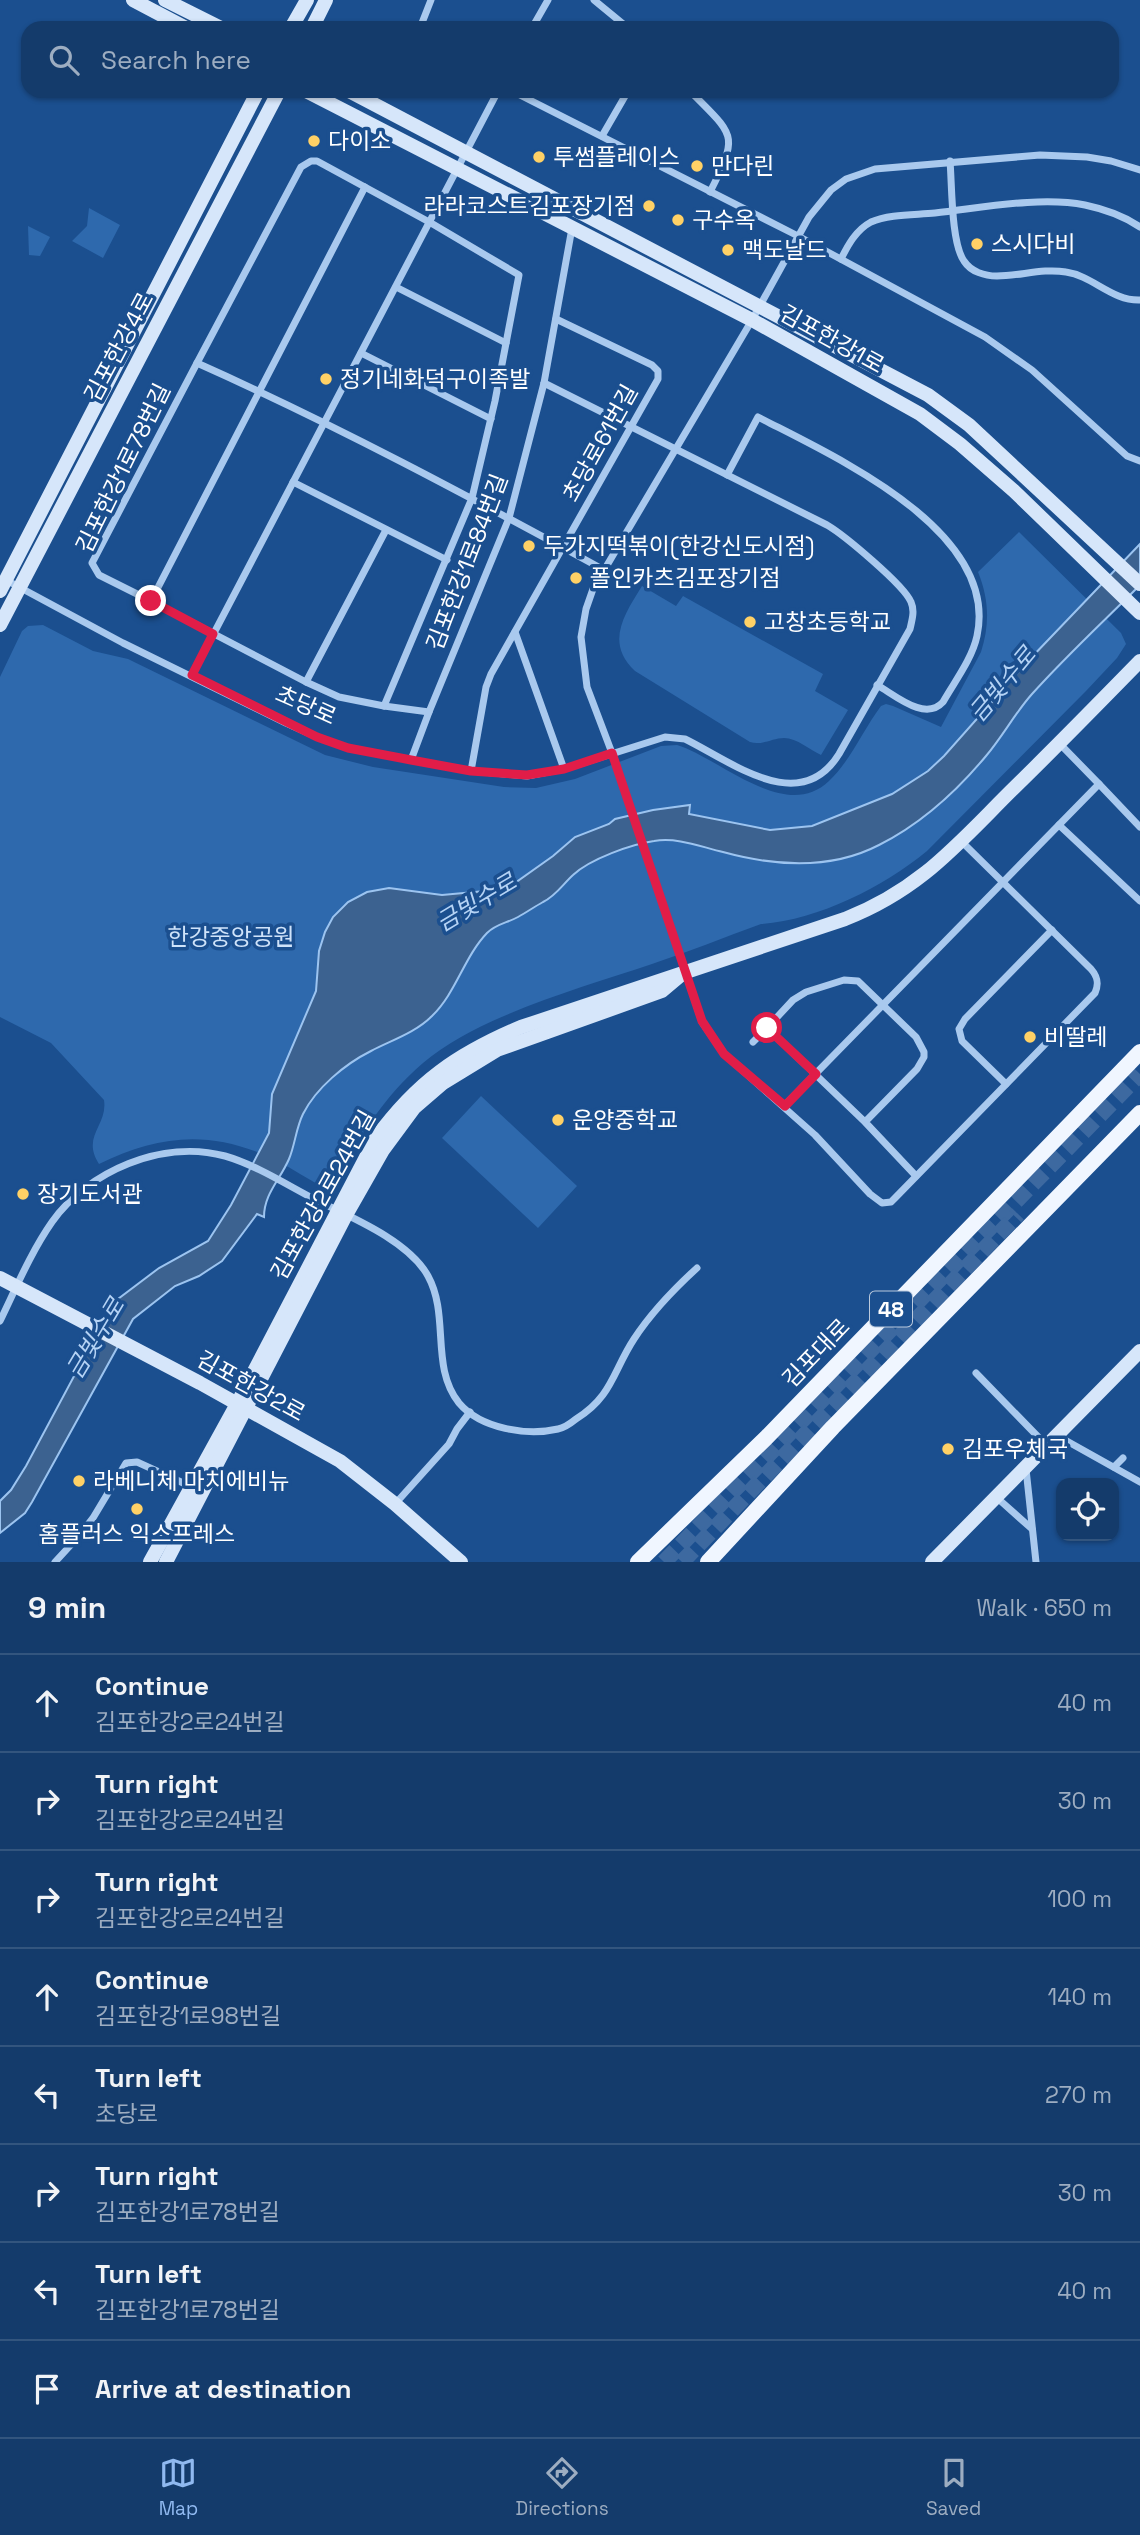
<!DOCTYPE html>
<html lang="en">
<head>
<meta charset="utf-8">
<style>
	:root { --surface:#143b6b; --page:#214673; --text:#f1f3f6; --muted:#9dadc1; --line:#33557e; --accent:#90b9f0 }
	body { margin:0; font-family:"Space Grotesk","Noto Sans KR",sans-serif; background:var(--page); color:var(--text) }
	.controls { position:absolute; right:21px; bottom:21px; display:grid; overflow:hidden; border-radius:14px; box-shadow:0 2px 5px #0004 }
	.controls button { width:63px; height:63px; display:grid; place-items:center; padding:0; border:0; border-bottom:2px solid var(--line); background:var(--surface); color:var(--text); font:35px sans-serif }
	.stop { position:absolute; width:21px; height:21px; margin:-16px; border:5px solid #e11d48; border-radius:50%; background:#fff }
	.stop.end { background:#e11d48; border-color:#fff; box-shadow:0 2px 7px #0008 }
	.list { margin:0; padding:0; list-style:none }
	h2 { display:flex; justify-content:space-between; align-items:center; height:91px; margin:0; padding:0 28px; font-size:30px }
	h2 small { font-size:23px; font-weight:400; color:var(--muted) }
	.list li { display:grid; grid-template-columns:46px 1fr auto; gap:21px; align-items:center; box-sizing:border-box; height:98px; padding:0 28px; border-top:2px solid var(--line) }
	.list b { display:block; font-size:26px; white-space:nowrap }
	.list p { margin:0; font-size:23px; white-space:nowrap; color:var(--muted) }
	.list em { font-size:23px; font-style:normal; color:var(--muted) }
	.icon { flex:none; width:38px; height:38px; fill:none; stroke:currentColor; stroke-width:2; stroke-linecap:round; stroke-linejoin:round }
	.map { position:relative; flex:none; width:1140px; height:1562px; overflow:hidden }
	.search { position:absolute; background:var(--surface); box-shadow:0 2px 5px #0004; left:21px; right:21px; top:21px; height:77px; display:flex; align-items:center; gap:18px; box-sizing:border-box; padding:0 24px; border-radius:21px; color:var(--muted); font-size:26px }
	.sheet { height:875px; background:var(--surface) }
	nav { display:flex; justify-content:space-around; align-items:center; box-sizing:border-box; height:98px; border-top:2px solid var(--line); background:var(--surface); font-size:19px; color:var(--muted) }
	nav a { display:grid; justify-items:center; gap:4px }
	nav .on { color:var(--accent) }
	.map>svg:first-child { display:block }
	.green { fill:#2e69ad }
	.water { fill:#3c6290; stroke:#9cc4f0; stroke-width:2 }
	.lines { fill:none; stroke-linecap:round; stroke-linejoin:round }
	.primary-tunnel { stroke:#3d69a0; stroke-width:16; stroke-dasharray:16 8; stroke-linecap:butt }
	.street { stroke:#a9c9ee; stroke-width:7 }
	.secondary { stroke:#d6e6fa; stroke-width:14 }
	.primary { stroke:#f0f6ff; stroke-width:16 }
	.route { stroke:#e11d48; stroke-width:9 }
	.poi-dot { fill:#ffd166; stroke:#1b4f8f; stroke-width:2.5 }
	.labels { text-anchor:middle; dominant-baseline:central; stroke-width:7; stroke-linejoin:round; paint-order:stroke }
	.shield { fill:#1b4f8f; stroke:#bbcadd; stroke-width:2 }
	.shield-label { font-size:21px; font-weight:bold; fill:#fff }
	.poi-label { font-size:23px; fill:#fff; stroke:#1b4f8f; text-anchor:start }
	.street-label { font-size:23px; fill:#fff; stroke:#1b4f8f }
	.park-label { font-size:23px; fill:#cfe3fa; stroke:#1b4f8f }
	.water-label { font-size:24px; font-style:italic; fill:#b5d3f5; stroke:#1b4f8f }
</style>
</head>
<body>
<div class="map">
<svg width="1140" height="1562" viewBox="0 0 1140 1562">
	<rect width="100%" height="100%" fill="#1b4f8f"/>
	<g class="green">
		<polygon points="89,208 120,225 103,258 72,241 87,226"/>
		<polygon points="28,226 50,237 40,256 29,255"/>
		<path d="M1019 532 1121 633 1126 644 1117 658 1086 691 927 851C883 887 818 920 761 924 725 937 688 952 652 964 581 988 480 1015 423 1063 383 1097 358 1140 331 1185L324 1188C308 1179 293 1169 277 1161 214 1129 159 1134 99 1164 81 1136 108 1126 104 1100L51 1043 0 1017V677L22 631 28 626 43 625 93 651 128 659 325 755 373 767 504 787 536 788 575 779 661 746 677 745C720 758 785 823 829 781 851 760 863 730 881 706L886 704 893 706 941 727 981 652C990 624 989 599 978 572Z"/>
		<path d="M642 586 676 606 683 596 823 674 815 691 848 710 821 755C810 750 797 738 784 738 772 738 762 746 750 742L635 671C605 643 624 615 642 586Z"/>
		<polygon points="481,1096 577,1186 538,1228 442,1138"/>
	</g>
	<path class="water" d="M1140 544V585C1104 621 1066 656 1032 694 1015 713 1003 736 986 756 956 792 921 824 879 845 831 870 774 866 723 852 701 847 678 837 654 841 632 844 590 859 573 875 563 884 556 896 543 902 534 907 527 912 518 917 507 923 496 924 487 933 464 957 456 993 432 1016 415 1033 392 1040 371 1051 345 1064 316 1088 303 1114 296 1128 295 1145 289 1159 280 1180 264 1194 264 1217L257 1214 222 1261 199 1276 175 1286 133 1319 32 1502 25 1513 0 1533V1501L11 1490 26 1466 111 1307 118 1299 159 1268 208 1241 231 1205 269 1133 272 1094 316 991 319 951 325 932 333 917 348 902 367 892 389 888 442 895 496 890 512 885 553 856 575 837 609 824 615 819 653 810 690 805 689 814 770 830 812 826 892 794 928 771 944 756 1029 660Z"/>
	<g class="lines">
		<g class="primary-tunnel">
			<polyline points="664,1562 1140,1074"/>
			<polyline points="682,1562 1018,1214"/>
		</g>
		<g class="street">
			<polyline points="594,0 628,28"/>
			<polyline points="420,28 431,0"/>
			<polyline points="532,28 548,0"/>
			<polyline points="512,91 798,236 985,337 1032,370 1127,456 1140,461"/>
			<path d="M690 91C734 136 740 133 710 192"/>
			<polyline points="602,136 628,91"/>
			<path d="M950 161C952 184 951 243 964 261 971 272 985 276 997 276 1020 276 1043 268 1066 272 1093 276 1112 301 1140 300"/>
			<polyline points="365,187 151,601 306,682 339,697 384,706 429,712 411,760"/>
			<path d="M841 259C848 245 856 230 871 222 889 214 915 215 935 213 981 208 1040 196 1085 205 1104 209 1124 216 1140 227"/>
			<polyline points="396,287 506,343"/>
			<polyline points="361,353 491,419"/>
			<path d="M727 475 758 417C833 456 1000 530 977 636 972 659 955 681 943 702 925 722 895 695 877 685"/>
			<polyline points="293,482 447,560"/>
			<path d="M6 580 123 643 286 723 317 737 348 748 471 771 527 776 564 769 665 737 685 739C732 762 800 817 839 754L910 629C912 620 915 611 911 602 904 585 844 535 827 525L544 383"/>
			<polyline points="151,601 99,575 92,563 197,363"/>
			<polyline points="515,632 564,769"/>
			<polyline points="192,675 498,91"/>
			<polyline points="306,682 386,530"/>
			<path d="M384 706 472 498 495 401 519 275 431 223 317 161H311L301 167 197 363C336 425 470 497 604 570"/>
			<polyline points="429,712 509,518 544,383 572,228"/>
			<polyline points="1060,744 1099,784"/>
			<polyline points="471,771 486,687 491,674 658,379 658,371 652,365 556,319"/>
			<polyline points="1059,825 1140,901"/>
			<path d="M962 842 1091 969C1098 977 1099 984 1095 993L895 1198 891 1202 882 1203 870 1194 815 1135 724 1054 702 1022 612 753 587 687 581 637 586 609 593 589 752 320 809 217 831 190 846 179 875 169 1040 155 1087 157 1111 161 1140 170"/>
			<polyline points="753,1042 767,1028"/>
			<polyline points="1006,1084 962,1041 959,1029 965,1019 1052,930"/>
			<polyline points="784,1106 1099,784 1140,827"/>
			<polyline points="865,1122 767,1028 793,1000 806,992 844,980 858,981 916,1037 924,1052 924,1057 917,1069 865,1122 916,1176"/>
			<path d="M0 1321C16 1288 31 1252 52 1222 88 1171 163 1139 225 1156 256 1165 287 1185 316 1200 351 1217 409 1241 428 1276 450 1316 430 1367 459 1403 481 1429 527 1436 558 1429 564 1428 571 1423 576 1419 612 1397 613 1371 634 1339 651 1313 674 1289 697 1268"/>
			<polyline points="976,1373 1046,1445"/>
			<polyline points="1056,1435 1140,1482"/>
			<polyline points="1114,1467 1123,1458"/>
			<polyline points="1026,1469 1036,1562"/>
			<polyline points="995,1496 1032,1529"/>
			<polyline points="395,1504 449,1444 457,1429 470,1412"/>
			<polyline points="55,1562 79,1536 93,1518 126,1463 137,1462 192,1487"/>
		</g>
		<g class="secondary">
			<polyline points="133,0 186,28"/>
			<polyline points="165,0 221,28"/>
			<polyline points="291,28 307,0"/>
			<polyline points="312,28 326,0"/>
			<polyline points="306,91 752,320 920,414 960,444 1014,491 1140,613"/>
			<polyline points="349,91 928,395 969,425 1140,584"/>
			<polyline points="0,591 258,91"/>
			<polyline points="0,625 279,91"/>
			<polyline points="0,1278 200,1383 340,1461 395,1504 461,1562"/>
			<path d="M150 1562 237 1404 376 1138C417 1082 457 1054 521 1027L845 919C922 889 959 842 1016 786 1058 745 1099 703 1140 661"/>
			<polyline points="166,1562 346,1215 383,1150 414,1108 443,1083 497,1050 662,991 681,975"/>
			<polyline points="932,1562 1140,1351"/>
		</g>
		<g class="primary">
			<polyline points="638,1562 766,1438 1140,1052"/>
			<polyline points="708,1562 833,1427 1140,1113"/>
		</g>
	</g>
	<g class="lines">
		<polyline class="route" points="151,601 213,634 192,675 317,737 348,748 411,760 471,771 527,775 564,769 612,753 702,1021 724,1054 785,1106 816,1074 767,1028"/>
	</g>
	<g class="poi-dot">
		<circle cx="314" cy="141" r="7"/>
		<circle cx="539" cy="157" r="7"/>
		<circle cx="697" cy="166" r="7"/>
		<circle cx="649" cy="206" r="7"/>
		<circle cx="678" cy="220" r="7"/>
		<circle cx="977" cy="244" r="7"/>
		<circle cx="728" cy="250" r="7"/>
		<circle cx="326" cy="379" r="7"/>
		<circle cx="529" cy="546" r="7"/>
		<circle cx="576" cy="578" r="7"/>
		<circle cx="750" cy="622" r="7"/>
		<circle cx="1030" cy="1037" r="7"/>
		<circle cx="558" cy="1120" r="7"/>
		<circle cx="23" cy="1194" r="7"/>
		<circle cx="948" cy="1449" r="7"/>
		<circle cx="79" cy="1481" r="7"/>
		<circle cx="137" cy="1509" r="7"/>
	</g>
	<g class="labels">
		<rect class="shield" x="870" y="1291.5" width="42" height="35" rx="5"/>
		<g class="shield-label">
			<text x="891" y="1309">48</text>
		</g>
		<g class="poi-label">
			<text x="328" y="141">다이소</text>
			<text x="553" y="157">투썸플레이스</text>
			<text x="711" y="166">만다린</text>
			<text x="635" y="206" text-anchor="end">라라코스트김포장기점</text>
			<text x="692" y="220">구수옥</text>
			<text x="991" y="244">스시다비</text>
			<text x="742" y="250">맥도날드</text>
			<text x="340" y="379">정기네화덕구이족발</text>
			<text x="543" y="546">두가지떡볶이(한강신도시점)</text>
			<text x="590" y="578">폴인카츠김포장기점</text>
			<text x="764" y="622">고창초등학교</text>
			<text x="1044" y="1037">비딸레</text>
			<text x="572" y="1120">운양중학교</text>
			<text x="37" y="1194">장기도서관</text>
			<text x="962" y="1449">김포우체국</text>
			<text x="93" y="1481">라베니체 마치에비뉴</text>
			<text x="137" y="1534" text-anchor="middle">홈플러스 익스프레스</text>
		</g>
		<g class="street-label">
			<text transform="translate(832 339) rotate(29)">김포한강1로</text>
			<text transform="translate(119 347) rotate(-62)">김포한강4로</text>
			<text transform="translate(600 443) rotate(-61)">초당로61번길</text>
			<text transform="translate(123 468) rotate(-64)">김포한강1로78번길</text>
			<text transform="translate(467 562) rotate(-69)">김포한강1로84번길</text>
			<text transform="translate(306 705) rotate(24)">초당로</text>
			<text transform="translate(323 1195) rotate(-61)">김포한강2로24번길</text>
			<text transform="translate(816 1353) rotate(-46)">김포대로</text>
			<text transform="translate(251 1386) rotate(29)">김포한강2로</text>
		</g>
		<g class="park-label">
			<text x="231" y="937">한강중앙공원</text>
		</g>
		<g class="water-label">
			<text transform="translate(1002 684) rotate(-50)">금빛수로</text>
			<text transform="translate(476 902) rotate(-31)">금빛수로</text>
			<text transform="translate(95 1338) rotate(-59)">금빛수로</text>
		</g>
	</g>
</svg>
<div class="controls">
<button><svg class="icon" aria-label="locate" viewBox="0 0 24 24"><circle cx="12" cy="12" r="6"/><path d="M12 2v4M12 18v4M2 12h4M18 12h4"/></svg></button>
</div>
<div class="stop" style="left:767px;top:1028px"></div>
<div class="stop end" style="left:151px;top:601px"></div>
<div class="search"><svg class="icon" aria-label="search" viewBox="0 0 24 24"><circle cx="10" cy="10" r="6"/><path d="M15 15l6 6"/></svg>Search here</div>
</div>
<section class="sheet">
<h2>9 min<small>Walk · 650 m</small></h2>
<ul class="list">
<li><svg class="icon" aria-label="ahead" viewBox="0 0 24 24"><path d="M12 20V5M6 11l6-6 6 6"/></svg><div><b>Continue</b><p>김포한강2로24번길</p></div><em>40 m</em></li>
<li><svg class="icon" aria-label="right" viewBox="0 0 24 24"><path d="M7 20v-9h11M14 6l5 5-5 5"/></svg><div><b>Turn right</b><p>김포한강2로24번길</p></div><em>30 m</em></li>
<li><svg class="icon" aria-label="right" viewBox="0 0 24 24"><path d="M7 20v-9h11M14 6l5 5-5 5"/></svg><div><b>Turn right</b><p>김포한강2로24번길</p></div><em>100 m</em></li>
<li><svg class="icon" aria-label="ahead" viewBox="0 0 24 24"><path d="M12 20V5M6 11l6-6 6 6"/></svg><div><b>Continue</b><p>김포한강1로98번길</p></div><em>140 m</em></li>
<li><svg class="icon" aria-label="left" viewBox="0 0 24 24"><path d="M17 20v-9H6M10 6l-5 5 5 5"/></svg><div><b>Turn left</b><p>초당로</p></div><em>270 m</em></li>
<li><svg class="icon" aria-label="right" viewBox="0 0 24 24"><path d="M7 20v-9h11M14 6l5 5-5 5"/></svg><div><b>Turn right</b><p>김포한강1로78번길</p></div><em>30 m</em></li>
<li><svg class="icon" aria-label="left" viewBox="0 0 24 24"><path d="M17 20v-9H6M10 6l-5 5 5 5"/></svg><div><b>Turn left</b><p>김포한강1로78번길</p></div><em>40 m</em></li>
<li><svg class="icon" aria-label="arrive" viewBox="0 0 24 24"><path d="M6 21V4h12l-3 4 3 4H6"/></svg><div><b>Arrive at destination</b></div></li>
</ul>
</section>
<nav>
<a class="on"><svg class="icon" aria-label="map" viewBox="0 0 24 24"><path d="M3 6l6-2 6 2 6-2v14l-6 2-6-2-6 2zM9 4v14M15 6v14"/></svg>Map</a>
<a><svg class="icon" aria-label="directions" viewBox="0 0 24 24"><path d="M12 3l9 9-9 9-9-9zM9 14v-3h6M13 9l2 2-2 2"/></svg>Directions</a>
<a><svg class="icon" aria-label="saved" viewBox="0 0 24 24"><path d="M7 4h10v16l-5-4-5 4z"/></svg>Saved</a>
</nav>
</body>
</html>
